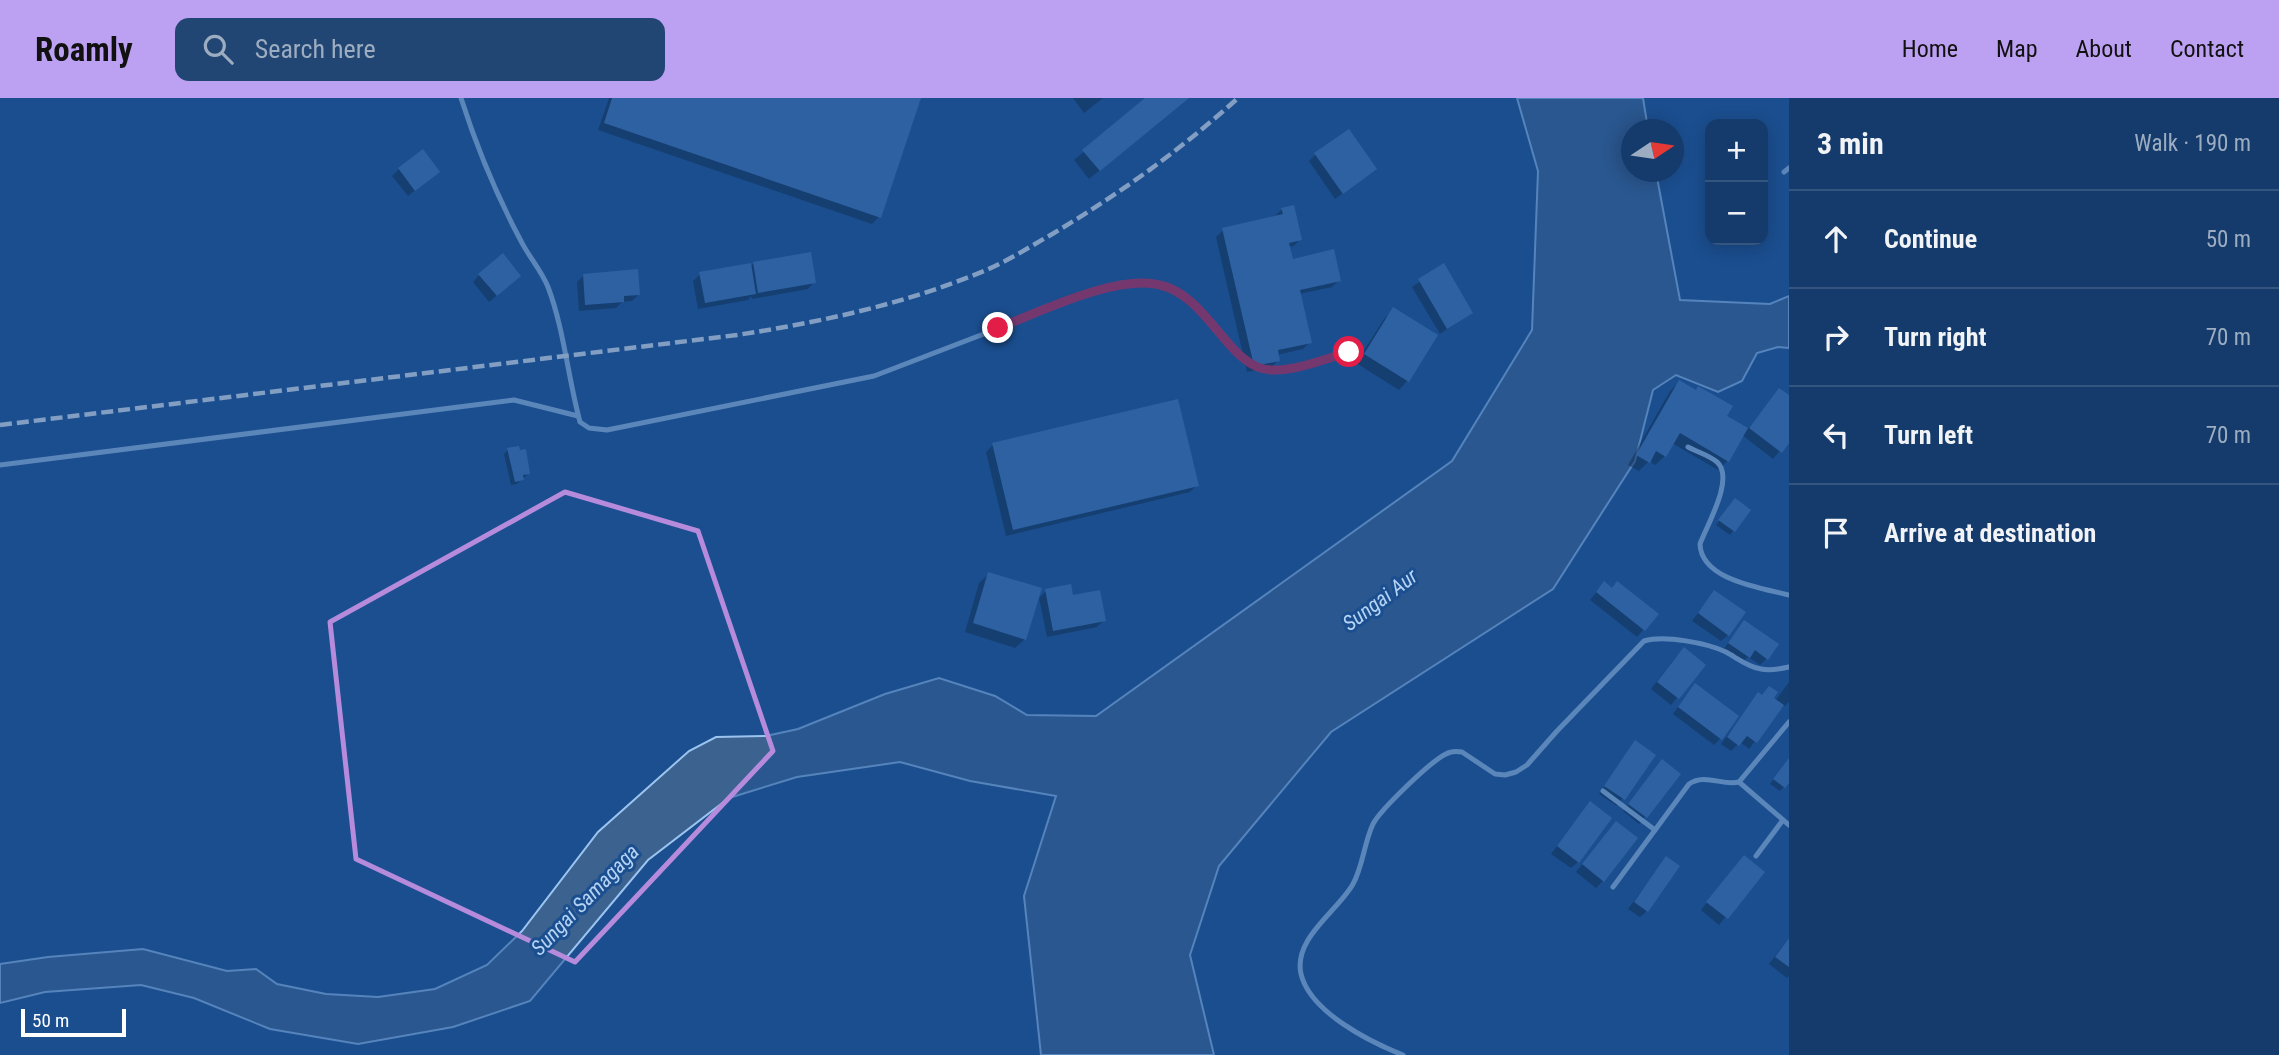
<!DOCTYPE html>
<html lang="en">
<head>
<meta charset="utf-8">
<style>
	:root { --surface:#143b6b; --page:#214673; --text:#f1f3f6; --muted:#9dadc1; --line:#33557e; --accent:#bca0f2 }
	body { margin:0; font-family:"Roboto Condensed",sans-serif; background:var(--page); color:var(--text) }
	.controls { position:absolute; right:21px; top:21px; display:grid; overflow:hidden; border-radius:14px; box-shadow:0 4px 18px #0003 }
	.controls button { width:63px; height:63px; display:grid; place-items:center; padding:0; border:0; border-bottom:2px solid var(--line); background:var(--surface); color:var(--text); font:35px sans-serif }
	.compass { position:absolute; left:1621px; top:21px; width:63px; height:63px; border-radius:50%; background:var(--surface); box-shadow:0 4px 18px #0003; rotate:77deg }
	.scale { position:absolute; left:21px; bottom:18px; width:105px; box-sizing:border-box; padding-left:7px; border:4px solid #fff; border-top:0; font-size:19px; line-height:24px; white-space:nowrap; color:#fff; -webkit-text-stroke:5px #1b4f8f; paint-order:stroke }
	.stop { position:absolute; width:21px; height:21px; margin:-16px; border:5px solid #e11d48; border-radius:50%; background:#fff }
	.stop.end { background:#e11d48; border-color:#fff; box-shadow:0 2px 7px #0008 }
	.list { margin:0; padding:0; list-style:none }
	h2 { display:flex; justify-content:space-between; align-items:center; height:91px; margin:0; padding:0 28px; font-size:30px }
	h2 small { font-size:23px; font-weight:400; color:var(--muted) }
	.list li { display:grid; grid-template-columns:46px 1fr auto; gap:21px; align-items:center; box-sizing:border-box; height:98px; padding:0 28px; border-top:2px solid var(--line) }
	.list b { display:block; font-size:26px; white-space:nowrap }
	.list em { font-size:23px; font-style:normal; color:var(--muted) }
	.icon { flex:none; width:38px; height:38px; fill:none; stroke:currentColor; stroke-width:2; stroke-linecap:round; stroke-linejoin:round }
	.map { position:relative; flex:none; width:1789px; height:957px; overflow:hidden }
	header { display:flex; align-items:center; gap:42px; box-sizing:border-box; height:98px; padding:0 35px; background:var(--accent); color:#111 }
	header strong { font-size:33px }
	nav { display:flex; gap:38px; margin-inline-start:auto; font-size:24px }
	.search { width:490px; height:63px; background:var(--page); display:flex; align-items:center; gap:18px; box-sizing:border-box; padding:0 24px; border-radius:14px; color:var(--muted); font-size:26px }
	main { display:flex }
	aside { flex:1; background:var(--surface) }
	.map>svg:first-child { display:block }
	.water { fill:#3c6290; stroke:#9cc4f0; stroke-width:2 }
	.shadow { fill:#0007 }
	.building { fill:#4478b7 }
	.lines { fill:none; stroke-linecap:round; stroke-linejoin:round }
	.service { stroke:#a9c9ee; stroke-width:5 }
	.rail { stroke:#fff; stroke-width:4.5; stroke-dasharray:12 5; stroke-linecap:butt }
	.route { stroke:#e11d48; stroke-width:9 }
	.marked { fill:none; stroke:#b68bdc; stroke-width:5; stroke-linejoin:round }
	.labels { text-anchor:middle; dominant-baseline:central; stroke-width:6; stroke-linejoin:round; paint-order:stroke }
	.water-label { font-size:21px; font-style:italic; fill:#b5d3f5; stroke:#1b4f8f }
</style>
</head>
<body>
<header>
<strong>Roamly</strong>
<div class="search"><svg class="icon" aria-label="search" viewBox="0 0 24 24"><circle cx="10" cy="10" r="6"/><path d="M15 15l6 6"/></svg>Search here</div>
<nav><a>Home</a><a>Map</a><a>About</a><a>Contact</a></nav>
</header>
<main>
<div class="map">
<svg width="1789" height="957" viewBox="0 0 1789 957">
	<rect width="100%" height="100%" fill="#1b4f8f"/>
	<polygon class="water" points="1517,0 1643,0 1648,31 1632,32 1632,74 1656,74 1680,202 1770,206 1789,198 1789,250 1778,249 1757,255 1742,283 1718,294 1676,277 1653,292 1635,363 1553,491 1331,634 1219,768 1190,857 1214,957 1041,957 1024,798 1056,698 970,683 900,664 797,679 729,700 648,762 530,903 453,929 358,946 270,931 194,900 141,887 45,894 0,905 0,866 48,859 143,851 227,873 256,871 277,886 326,896 378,899 435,891 487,867 522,833 598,734 689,653 716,639 766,638 798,631 885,596 939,580 995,598 1027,617 1096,618 1452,363 1532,232 1538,73"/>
	<g class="shadow">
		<polygon points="609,0 919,0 879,119 872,126 598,32"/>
		<polygon points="1073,0 1103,0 1084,15"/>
		<polygon points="1148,0 1188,0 1089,81 1074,62"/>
		<polygon points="1315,57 1375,71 1335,101 1309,63"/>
		<polygon points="399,71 431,80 408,98 392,78"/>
		<polygon points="1282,111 1300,141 1294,148 1288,149 1291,163 1339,182 1332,189 1299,196 1310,244 1303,251 1277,257 1278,262 1272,269 1247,274 1216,139 1223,132 1275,118"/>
		<polygon points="754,165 814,184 808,191 752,201 751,198 748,202 698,211 693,183 700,176 750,169"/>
		<polygon points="1443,168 1471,215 1440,236 1412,189"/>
		<polygon points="479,177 512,185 489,204 473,184"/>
		<polygon points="584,177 639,196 632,203 622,204 616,210 579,213 577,184"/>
		<polygon points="1393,212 1408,282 1399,292 1356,265 1384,221"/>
		<polygon points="1679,284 1725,319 1747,332 1773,299 1789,342 1773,361 1742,337 1728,362 1718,372 1672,345 1665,358 1655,367 1649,363 1639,373 1628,367 1670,293"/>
		<polygon points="993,347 1197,387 1190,394 1006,438 986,354"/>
		<polygon points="508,352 529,375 517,386 511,387 504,356"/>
		<polygon points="1731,406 1749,412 1730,437 1716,427"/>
		<polygon points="989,476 1025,541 1015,550 965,534 979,485"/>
		<polygon points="1598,492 1656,517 1637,539 1590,502"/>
		<polygon points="1046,493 1072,499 1104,522 1097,529 1047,539 1039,500"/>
		<polygon points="1714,494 1728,537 1721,543 1692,523"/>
		<polygon points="1744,524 1767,560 1760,567 1748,559 1741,565 1723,552"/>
		<polygon points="1677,558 1703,568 1671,607 1651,591"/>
		<polygon points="1789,584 1789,604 1785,608 1782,607 1749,651 1740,644 1731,653 1721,646 1758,597 1775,603"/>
		<polygon points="1689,594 1721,640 1714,647 1673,616"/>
		<polygon points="1635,645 1653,657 1617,708 1599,696"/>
		<polygon points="1789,661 1789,683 1780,693 1770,686"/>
		<polygon points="1656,670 1679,676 1639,726 1623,713"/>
		<polygon points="1590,705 1578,764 1571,770 1551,756"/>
		<polygon points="1616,725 1603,783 1596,790 1576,774"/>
		<polygon points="1666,760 1647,813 1640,819 1628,811"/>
		<polygon points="1737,766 1762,774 1719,827 1701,812"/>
		<polygon points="1789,840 1789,878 1787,880 1769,866"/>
	</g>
	<g class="building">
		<polygon points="612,0 921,0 881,120 604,25"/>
		<polygon points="1145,0 1189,0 1100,73 1082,52"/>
		<polygon points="1349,31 1377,71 1343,96 1314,55"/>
		<polygon points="423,51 440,74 415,93 398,70"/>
		<polygon points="1294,107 1302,142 1289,145 1293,161 1334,151 1341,183 1300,192 1312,245 1278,252 1280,263 1254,268 1222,130 1283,116 1281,110"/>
		<polygon points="811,154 816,185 758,195 753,164"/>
		<polygon points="503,155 521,178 497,198 478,176"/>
		<polygon points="751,165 756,196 705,205 699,174"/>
		<polygon points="1444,165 1473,215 1447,231 1418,181"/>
		<polygon points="638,171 640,197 624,198 624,204 585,207 583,176"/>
		<polygon points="1393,209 1438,237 1409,284 1364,256"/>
		<polygon points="1679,282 1696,292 1698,288 1733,308 1727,318 1748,330 1729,364 1680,335 1666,359 1656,353 1650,365 1636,357"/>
		<polygon points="1779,290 1789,297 1789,345 1782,355 1749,330"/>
		<polygon points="1178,301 1199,388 1013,432 992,345"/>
		<polygon points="519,348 520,352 526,351 530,376 523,377 524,382 515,384 507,350"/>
		<polygon points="1735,400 1751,412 1735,434 1718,422"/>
		<polygon points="988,474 1042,490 1026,542 973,525"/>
		<polygon points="1604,483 1612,490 1617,483 1659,516 1645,533 1596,494"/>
		<polygon points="1071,486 1073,497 1100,492 1106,523 1053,533 1045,491"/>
		<polygon points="1714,492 1746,514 1729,538 1698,515"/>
		<polygon points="1744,522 1779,546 1768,562 1755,552 1750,560 1728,545"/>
		<polygon points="1684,549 1706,567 1679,601 1657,584"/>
		<polygon points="1695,585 1739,618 1722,642 1678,609"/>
		<polygon points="1769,588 1778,594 1774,600 1784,607 1757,645 1747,638 1739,648 1727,639 1758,594 1762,597"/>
		<polygon points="1635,642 1656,657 1625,702 1604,688"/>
		<polygon points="1789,660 1789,685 1785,690 1773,681"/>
		<polygon points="1662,661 1681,676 1647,720 1628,706"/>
		<polygon points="1590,703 1612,720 1579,765 1557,748"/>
		<polygon points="1616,723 1638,740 1604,784 1582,766"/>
		<polygon points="1744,757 1765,774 1728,821 1706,804"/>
		<polygon points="1666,758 1680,768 1648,814 1634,804"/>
		<polygon points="1789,840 1789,869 1775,859"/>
	</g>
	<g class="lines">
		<g class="service">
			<path d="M461 0C476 47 498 100 521 143 529 159 541 172 548 189 564 231 568 280 580 324L589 330 607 332 874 278 1101 191C1169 176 1189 195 1230 245 1241 259 1251 270 1269 272 1295 274 1324 261 1349 254"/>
			<polyline points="1784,74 1789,70"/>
			<path d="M1688 349C1697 354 1709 357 1717 364 1735 380 1707 427 1700 446 1701 482 1761 490 1789 497"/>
			<polyline points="0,367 514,302 578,318"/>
			<polyline points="1739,684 1789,727"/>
			<polyline points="1603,693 1655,732"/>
			<polyline points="1756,758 1783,722"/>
			<path d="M1613 789 1689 686C1705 675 1722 688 1739 684L1789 624"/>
			<path d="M1403 957C1370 944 1310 914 1301 876 1293 840 1338 813 1353 786 1363 768 1364 745 1373 726 1381 711 1431 663 1446 656 1451 653 1456 653 1462 654L1495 676 1505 677 1516 674 1527 667 1557 633 1644 543C1665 537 1707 545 1726 554 1737 560 1748 569 1761 571 1770 573 1780 571 1789 569"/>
		</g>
		<path class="rail" d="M0 327 737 237C821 224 905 206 984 173 1008 163 1031 148 1054 135 1122 94 1179 53 1238 0"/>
	</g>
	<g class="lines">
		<path class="route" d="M998 230C1040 214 1116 176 1160 187 1209 198 1229 271 1271 272 1296 273 1324 261 1349 254"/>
	</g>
	<path d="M0 0H1789V957H0ZM565 394 698 433 773 653 575 864 356 761 330 524Z" fill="#1b4f8f" fill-opacity=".55" fill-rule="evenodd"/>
	<path class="marked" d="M565 394 698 433 773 653 575 864 356 761 330 524Z"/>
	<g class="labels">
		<g class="water-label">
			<text transform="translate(1380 502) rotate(-37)">Sungai Aur</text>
			<text transform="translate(585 802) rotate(-46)">Sungai Samagaga</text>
		</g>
	</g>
</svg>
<div class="controls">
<button>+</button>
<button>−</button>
</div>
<svg class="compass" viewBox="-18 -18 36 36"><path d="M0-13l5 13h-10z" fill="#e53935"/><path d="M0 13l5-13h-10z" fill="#9dadc1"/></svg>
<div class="scale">50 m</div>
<div class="stop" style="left:1349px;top:254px"></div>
<div class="stop end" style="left:998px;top:230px"></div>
</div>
<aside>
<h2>3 min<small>Walk · 190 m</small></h2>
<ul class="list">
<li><svg class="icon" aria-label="ahead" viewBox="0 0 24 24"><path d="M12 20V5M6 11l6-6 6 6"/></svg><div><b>Continue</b></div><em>50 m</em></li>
<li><svg class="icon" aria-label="right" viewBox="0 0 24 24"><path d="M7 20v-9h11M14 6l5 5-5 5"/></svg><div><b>Turn right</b></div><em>70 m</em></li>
<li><svg class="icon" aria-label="left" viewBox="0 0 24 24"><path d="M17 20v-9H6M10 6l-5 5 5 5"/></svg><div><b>Turn left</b></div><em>70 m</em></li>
<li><svg class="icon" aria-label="arrive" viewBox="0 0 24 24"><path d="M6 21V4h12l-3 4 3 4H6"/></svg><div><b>Arrive at destination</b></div></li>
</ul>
</aside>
</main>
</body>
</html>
